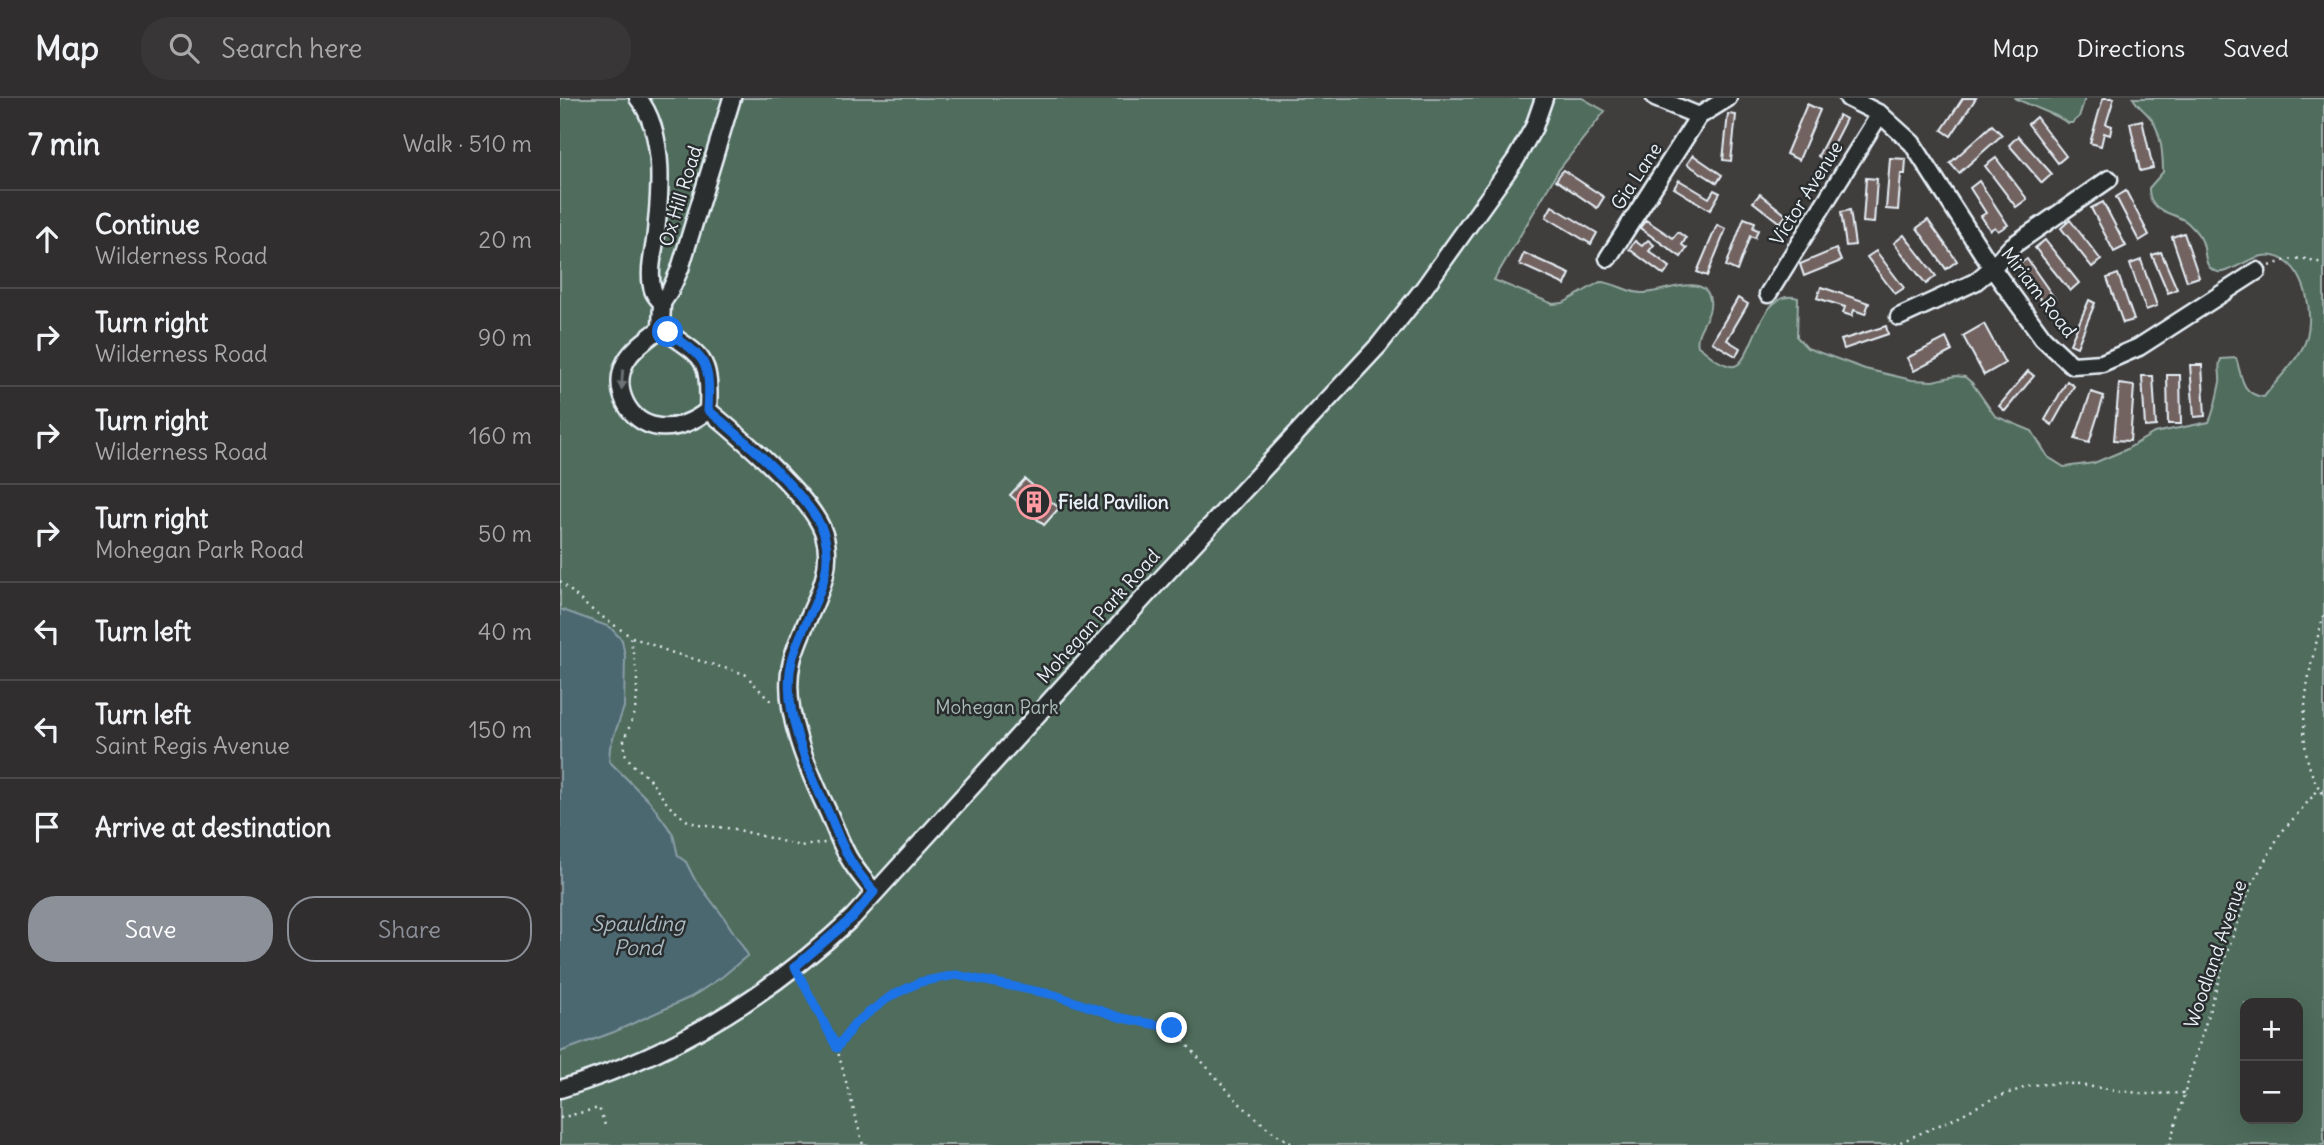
<!DOCTYPE html>
<html lang="en">
<head>
<meta charset="utf-8">
<style>
	:root { --surface:#302e2e; --page:#383636; --text:#f1f3f6; --muted:#a8a8aa; --line:#4b4a4a; --accent:#8c9099 }
	body { margin:0; font-family:Delius,sans-serif; background:var(--page); color:var(--text) }
	.controls { position:absolute; right:21px; bottom:21px; display:grid; overflow:hidden; border-radius:14px; box-shadow:0 7px 28px #0002 }
	.controls button { width:63px; height:63px; display:grid; place-items:center; padding:0; border:0; border-bottom:2px solid var(--line); background:var(--surface); color:var(--text); font:35px sans-serif }
	.stop { position:absolute; width:21px; height:21px; margin:-16px; border:5px solid #1a73e8; border-radius:50%; background:#fff }
	.stop.end { background:#1a73e8; border-color:#fff; box-shadow:0 2px 7px #0008 }
	.list { margin:0; padding:0; list-style:none }
	h2 { display:flex; justify-content:space-between; align-items:center; height:91px; margin:0; padding:0 28px; font-size:30px }
	h2 small { font-size:23px; font-weight:400; color:var(--muted) }
	.list li { display:grid; grid-template-columns:46px 1fr auto; gap:21px; align-items:center; box-sizing:border-box; height:98px; padding:0 28px; border-top:2px solid var(--line) }
	.list b { display:block; font-size:26px; white-space:nowrap }
	.list p { margin:0; font-size:23px; white-space:nowrap; color:var(--muted) }
	.list em { font-size:23px; font-style:normal; color:var(--muted) }
	.actions { display:flex; gap:14px; padding:21px 28px }
	.actions a { flex:1; padding:16px 0; border:2px solid var(--accent); border-radius:28px; text-align:center; font-size:24px; color:var(--accent) }
	.actions .main { background:var(--accent); color:#fff }
	.icon { flex:none; width:38px; height:38px; fill:none; stroke:currentColor; stroke-width:2; stroke-linecap:round; stroke-linejoin:round }
	.map { position:relative; flex:none; width:1764px; height:1047px; overflow:hidden }
	header { display:flex; align-items:center; gap:42px; box-sizing:border-box; height:98px; padding:0 35px; background:var(--surface); border-bottom:2px solid var(--line) }
	header strong { font-size:33px }
	nav { display:flex; gap:38px; margin-inline-start:auto; font-size:24px }
	.search { width:490px; height:63px; background:var(--page); display:flex; align-items:center; gap:18px; box-sizing:border-box; padding:0 24px; border-radius:28px; color:var(--muted); font-size:26px }
	main { display:flex }
	aside { flex:1; background:var(--surface) }
	.map>svg:first-child { display:block }
	.green { fill:#506c5b; stroke:#9caeaa; stroke-width:2; fill-rule:evenodd }
	.water { fill:#4c6771; stroke:#8a9ea7; stroke-width:2 }
	.building { fill:#726361; stroke:#e8f1f8; stroke-width:2 }
	.lines { fill:none; stroke-linecap:round; stroke-linejoin:round }
	.minor-casing { stroke:#e8f1f8; stroke-width:21 }
	.path { stroke:#e8f1f8; stroke-width:2.5; stroke-dasharray:2 5; stroke-linecap:butt }
	.minor { stroke:#2a2d2e; stroke-width:16 }
	.oneway { fill:#6c7275 }
	.route { stroke:#1a73e8; stroke-width:9 }
	.labels { text-anchor:middle; dominant-baseline:central; stroke-width:5; stroke-linejoin:round; paint-order:stroke }
	.street-label { font-size:19px; fill:#e8f1f8; stroke:#2a2d2e }
	.poi-label { font-size:19px; font-weight:bold; fill:#e8f1f8; stroke:#2a2d2e; text-anchor:start }
	.park-label { font-size:19px; fill:#abbcb9; stroke:#2a2d2e }
	.water-label { font-size:21px; font-style:italic; fill:#aabac2; stroke:#2a2d2e }
</style>
</head>
<body>
<header>
<strong>Map</strong>
<div class="search"><svg class="icon" aria-label="search" viewBox="0 0 24 24"><circle cx="10" cy="10" r="6"/><path d="M15 15l6 6"/></svg>Search here</div>
<nav><a>Map</a><a>Directions</a><a>Saved</a></nav>
</header>
<main>
<aside>
<h2>7 min<small>Walk · 510 m</small></h2>
<ul class="list">
<li><svg class="icon" aria-label="ahead" viewBox="0 0 24 24"><path d="M12 20V5M6 11l6-6 6 6"/></svg><div><b>Continue</b><p>Wilderness Road</p></div><em>20 m</em></li>
<li><svg class="icon" aria-label="right" viewBox="0 0 24 24"><path d="M7 20v-9h11M14 6l5 5-5 5"/></svg><div><b>Turn right</b><p>Wilderness Road</p></div><em>90 m</em></li>
<li><svg class="icon" aria-label="right" viewBox="0 0 24 24"><path d="M7 20v-9h11M14 6l5 5-5 5"/></svg><div><b>Turn right</b><p>Wilderness Road</p></div><em>160 m</em></li>
<li><svg class="icon" aria-label="right" viewBox="0 0 24 24"><path d="M7 20v-9h11M14 6l5 5-5 5"/></svg><div><b>Turn right</b><p>Mohegan Park Road</p></div><em>50 m</em></li>
<li><svg class="icon" aria-label="left" viewBox="0 0 24 24"><path d="M17 20v-9H6M10 6l-5 5 5 5"/></svg><div><b>Turn left</b></div><em>40 m</em></li>
<li><svg class="icon" aria-label="left" viewBox="0 0 24 24"><path d="M17 20v-9H6M10 6l-5 5 5 5"/></svg><div><b>Turn left</b><p>Saint Regis Avenue</p></div><em>150 m</em></li>
<li><svg class="icon" aria-label="arrive" viewBox="0 0 24 24"><path d="M6 21V4h12l-3 4 3 4H6"/></svg><div><b>Arrive at destination</b></div></li>
</ul>
<div class="actions"><a class="main">Save</a><a>Share</a></div>
</aside>
<div class="map">
<svg width="1764" height="1047" viewBox="0 0 1764 1047">
	<rect width="100%" height="100%" fill="#403d3d"/>
	<filter id="ink" filterUnits="userSpaceOnUse"><feTurbulence type="fractalNoise" baseFrequency=".0143" numOctaves="2"/><feDisplacementMap in="SourceGraphic" scale="14" xChannelSelector="R" yChannelSelector="G"/><feConvolveMatrix kernelMatrix="1 2 1 2 8 2 1 2 1" color-interpolation-filters="sRGB"/></filter>
	<g filter="url(#ink)">
		<g class="green">
			<path d="M0 0H1022L1045 13 998 73 934 182 993 206 1003 205 1040 184C1055 184 1067 195 1082 195 1099 196 1146 173 1150 202 1153 220 1134 231 1138 248 1148 255 1158 266 1171 268 1193 273 1196 188 1238 200L1237 239 1247 250 1305 271 1352 282 1373 283 1395 278 1405 279 1412 285 1435 318 1472 333 1488 359 1504 369 1534 365 1565 352 1594 335 1649 324C1655 312 1657 297 1660 284 1661 275 1657 269 1661 261L1676 260C1682 278 1681 297 1704 299 1716 282 1733 268 1743 249 1757 222 1747 164 1713 158 1693 154 1670 177 1658 174 1642 170 1647 154 1642 143 1640 137 1633 130 1629 126 1618 114 1588 117 1589 90L1603 74C1603 57 1601 30 1588 17 1582 10 1578 9 1573 0H1764V1047H0ZM1685 905H1738V1021H1685Z"/>
			<polygon points="1454,0 1525,0 1519,19 1512,25 1508,25 1496,18"/>
		</g>
		<polygon class="water" points="0,511 50,529 62,542 65,558 64,609 50,649 49,663 90,704 113,736 118,758 126,764 134,780 163,818 188,857 162,879 131,899 54,934 0,954"/>
		<g class="building">
			<polygon points="1403,0 1416,0 1391,38 1382,32"/>
			<polygon points="1543,0 1554,0 1546,26 1552,28 1550,37 1544,35 1541,48 1530,45"/>
			<polygon points="1247,6 1260,12 1239,62 1226,56"/>
			<polygon points="1168,16 1176,17 1171,63 1163,62"/>
			<polygon points="1279,17 1286,21 1265,62 1258,58"/>
			<polygon points="1476,19 1506,58 1498,65 1468,26"/>
			<polygon points="1582,22 1593,70 1580,73 1570,25"/>
			<polygon points="1432,27 1442,37 1399,75 1390,65"/>
			<polygon points="1458,38 1492,76 1482,85 1449,47"/>
			<polygon points="1133,57 1162,77 1157,85 1127,66"/>
			<polygon points="1330,60 1346,61 1345,76 1341,76 1338,112 1326,111"/>
			<polygon points="1436,60 1467,101 1456,109 1425,68"/>
			<polygon points="1003,72 1044,99 1037,110 996,82"/>
			<polygon points="1306,80 1317,81 1314,125 1303,124"/>
			<polygon points="1119,82 1149,100 1154,92 1160,95 1150,112 1114,90"/>
			<polygon points="1419,83 1448,127 1438,133 1435,129 1430,132 1421,118 1426,115 1410,90"/>
			<polygon points="1566,93 1589,137 1579,143 1556,99"/>
			<polygon points="1200,96 1226,117 1220,125 1193,104"/>
			<polygon points="1543,104 1566,148 1554,154 1531,110"/>
			<polygon points="992,108 1037,135 1031,146 986,119"/>
			<polygon points="1290,112 1295,147 1286,148 1281,114"/>
			<polygon points="1184,120 1195,124 1193,130 1198,132 1195,140 1190,138 1177,173 1166,168"/>
			<polygon points="1086,122 1113,140 1118,134 1126,140 1122,147 1127,150 1121,159 1080,130"/>
			<polygon points="1368,122 1397,163 1386,171 1357,130"/>
			<polygon points="1510,122 1541,162 1532,169 1501,130"/>
			<polygon points="1157,127 1166,131 1147,178 1137,174"/>
			<polygon points="1624,135 1639,179 1627,183 1612,139"/>
			<polygon points="1344,137 1376,178 1366,186 1334,145"/>
			<polygon points="1088,142 1094,147 1089,153 1110,169 1104,177 1069,151 1075,143 1082,148"/>
			<polygon points="1485,142 1519,185 1510,193 1475,150"/>
			<polygon points="1276,151 1281,163 1244,178 1240,166"/>
			<polygon points="1316,153 1344,190 1335,196 1307,159"/>
			<polygon points="1601,154 1617,191 1608,195 1592,157"/>
			<polygon points="964,155 1010,176 1005,187 959,166"/>
			<polygon points="1467,161 1495,201 1485,208 1457,167"/>
			<polygon points="1581,162 1597,208 1586,212 1570,166"/>
			<polygon points="1558,176 1574,222 1563,225 1547,180"/>
			<polygon points="1261,189 1309,205 1305,216 1294,212 1292,218 1283,215 1285,209 1257,200"/>
			<polygon points="1178,200 1188,206 1167,242 1180,250 1176,258 1152,244"/>
			<polygon points="1529,202 1535,205 1517,249 1510,246"/>
			<polygon points="1424,226 1445,265 1424,277 1403,238"/>
			<polygon points="1326,228 1328,236 1284,251 1281,242"/>
			<polygon points="1386,240 1392,253 1354,273 1347,260"/>
			<polygon points="1630,267 1642,267 1645,318 1634,319"/>
			<polygon points="1468,273 1474,278 1445,313 1439,308"/>
			<polygon points="1607,277 1620,277 1621,326 1608,326"/>
			<polygon points="1582,278 1593,278 1596,328 1585,329"/>
			<polygon points="1507,283 1514,288 1492,327 1485,322"/>
			<polygon points="1559,286 1574,288 1570,343 1554,342"/>
			<polygon points="1531,294 1544,298 1529,345 1515,341"/>
			<polygon points="465,381 499,410 484,427 450,397"/>
		</g>
		<g class="lines">
			<g class="minor-casing">
				<g id="minor">
					<path d="M78 0C107 36 100 100 95 143 93 157 88 177 93 192 94 197 99 201 102 205L101 230C89 240 74 249 66 263 51 290 68 325 99 329 117 331 135 323 148 312 151 257 142 259 101 230"/>
					<polyline points="1095,0 1139,18 1168,0"/>
					<polyline points="1288,0 1320,16 1352,45 1432,170 1483,240 1512,267 1542,265 1579,249 1697,173"/>
					<polyline points="1048,160 1139,18"/>
					<polyline points="1208,196 1320,16"/>
					<polyline points="102,205 110,193 120,171 172,0"/>
					<polyline points="1339,219 1415,184 1432,170 1452,148 1549,81"/>
					<path d="M148 312C178 337 253 400 264 436 278 482 242 520 232 563 220 611 249 674 269 716 276 732 282 750 292 765 298 775 307 785 314 794"/>
					<path d="M0 991C111 958 209 898 293 819L601 481 819 247 864 190 956 61 974 29 984 0"/>
				</g>
			</g>
			<g class="path">
				<path d="M1710 168C1732 159 1742 158 1764 166"/>
				<polyline points="0,483 28,509 70,538 77,576 77,599 74,618 64,641 64,654 72,666 89,681 109,708 126,722 138,727 175,731 240,748 265,745"/>
				<path d="M1764 517C1749 567 1728 653 1764 697"/>
				<polyline points="72,539 110,554 185,576 208,601 215,605"/>
				<polyline points="241,881 277,950 303,1047"/>
				<polyline points="277,950 295,925 331,898 360,884 383,878 401,877 494,897 562,920 612,930 679,1005 710,1032 734,1047"/>
				<polyline points="0,1020 39,1010 46,1030"/>
				<polyline points="1334,1047 1393,1021 1432,1001 1472,987 1504,985 1585,996 1625,995"/>
				<polyline points="1609,1047 1667,854 1692,786 1720,736 1759,691"/>
			</g>
			<use href="#minor" class="minor"/>
		</g>
		<defs><path id="oneway-solid" d="M-6-.8H1V-3.2L6.5 0L1 3.2V.8H-6Z" transform="scale(1.75)"/></defs>
		<use class="oneway" href="#oneway-solid" transform="translate(62 282) rotate(94)"/>
	</g>
	<g class="lines" filter="url(#ink)">
		<path class="route" d="M108 234C146 260 151 264 148 312 179 337 253 400 264 436 278 482 242 520 232 563 220 610 249 674 269 716 276 732 282 750 292 765 298 775 307 785 314 794L293 819 235 869 277 950 295 925 331 898 360 884 396 877 495 897 562 920 612 930"/>
	</g>
	<defs>
		<g id="building-ring" transform="scale(1.75)"><circle r="9.5" fill="#2a2d2e" stroke="#ff9aa2" stroke-width="1.5"/><path d="M-4-6H4V6H1V3H-1V6H-4ZM-2.5-4.3h1.7v1.8h-1.7ZM.8-4.3h1.7v1.8H.8ZM-2.5-1h1.7V.8h-1.7ZM.8-1h1.7V.8H.8Z" fill="#ff9aa2"/></g>
	</defs>
	<g fill-rule="evenodd">
		<use href="#building-ring" x="474" y="404"/>
	</g>
	<g class="labels">
		<g class="street-label">
			<text transform="translate(1076 78) rotate(-57)">Gia Lane</text>
			<text transform="translate(1246 95) rotate(-58)">Victor Avenue</text>
			<text transform="translate(120 98) rotate(-73)">Ox Hill Road</text>
			<text transform="translate(1479 194) rotate(52)">Miriam Road</text>
			<text transform="translate(538 518) rotate(-48)">Mohegan Park Road</text>
			<text transform="translate(1655 856) rotate(-71)">Woodland Avenue</text>
		</g>
		<g class="poi-label">
			<text x="498" y="404">Field Pavilion</text>
		</g>
		<g class="park-label">
			<text x="437" y="609">Mohegan Park</text>
		</g>
		<g class="water-label">
			<text x="78" y="825">Spaulding<tspan x="78" dy="24">Pond</tspan></text>
		</g>
	</g>
</svg>
<div class="controls">
<button>+</button>
<button>−</button>
</div>
<div class="stop" style="left:108px;top:234px"></div>
<div class="stop end" style="left:612px;top:930px"></div>
</div>
</main>
</body>
</html>
